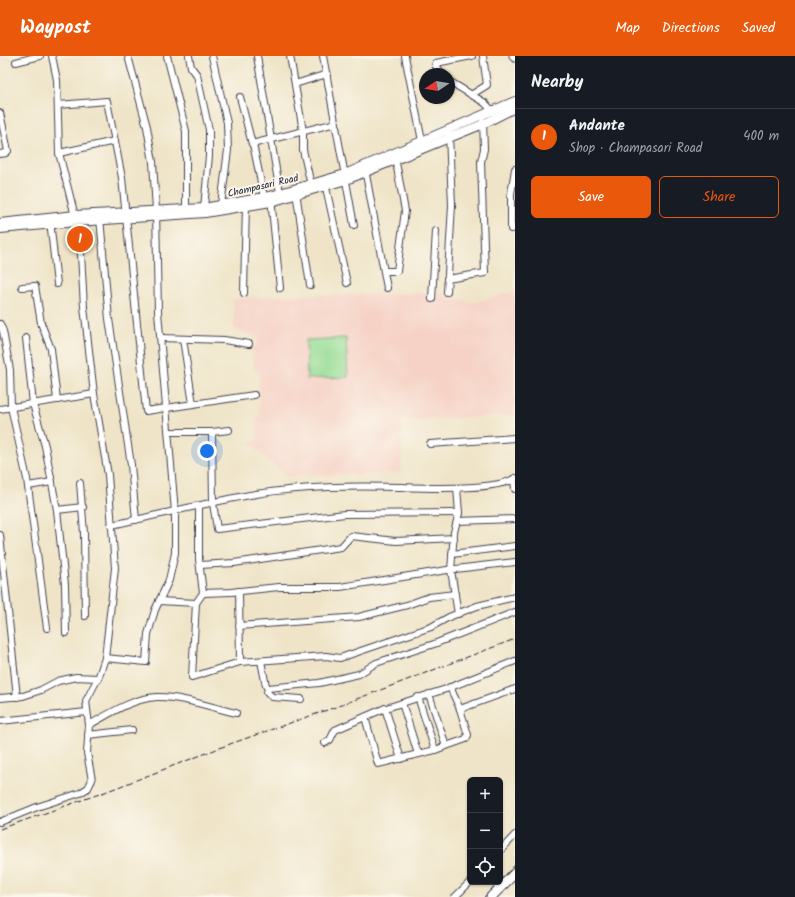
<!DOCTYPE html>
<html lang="en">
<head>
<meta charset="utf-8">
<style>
	:root { --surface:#171b24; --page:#20242c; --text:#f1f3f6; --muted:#9ea1a6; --line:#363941; --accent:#ea580c }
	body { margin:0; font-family:Kalam,sans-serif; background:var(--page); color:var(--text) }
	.controls { position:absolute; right:12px; bottom:12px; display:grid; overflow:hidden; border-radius:6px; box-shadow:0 1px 3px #0004 }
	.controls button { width:36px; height:36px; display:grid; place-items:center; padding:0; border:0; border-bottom:1px solid var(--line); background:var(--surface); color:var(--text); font:20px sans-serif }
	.compass { position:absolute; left:419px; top:12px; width:36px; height:36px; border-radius:50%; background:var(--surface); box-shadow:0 1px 3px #0004; rotate:258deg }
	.you { position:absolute; left:207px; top:395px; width:14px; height:14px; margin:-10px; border:3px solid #fff; border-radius:50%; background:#1a73e8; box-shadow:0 0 0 6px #1a73e833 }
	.badge { display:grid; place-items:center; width:26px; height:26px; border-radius:50%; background:var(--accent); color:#fff; font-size:13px; font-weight:700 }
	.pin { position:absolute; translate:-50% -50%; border:2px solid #fff; box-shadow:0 1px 4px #0006 }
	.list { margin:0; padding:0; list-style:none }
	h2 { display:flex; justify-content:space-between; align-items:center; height:52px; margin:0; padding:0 16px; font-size:17px }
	h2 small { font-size:13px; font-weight:400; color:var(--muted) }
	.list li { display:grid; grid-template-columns:26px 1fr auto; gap:12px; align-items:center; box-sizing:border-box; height:56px; padding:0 16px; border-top:1px solid var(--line) }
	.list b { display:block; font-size:15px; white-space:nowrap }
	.list p { margin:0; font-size:13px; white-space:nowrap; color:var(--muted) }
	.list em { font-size:13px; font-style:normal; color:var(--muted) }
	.actions { display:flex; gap:8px; padding:12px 16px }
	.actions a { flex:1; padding:9px 0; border:1px solid var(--accent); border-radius:6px; text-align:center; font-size:14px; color:var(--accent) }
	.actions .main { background:var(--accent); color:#fff }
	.icon { flex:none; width:22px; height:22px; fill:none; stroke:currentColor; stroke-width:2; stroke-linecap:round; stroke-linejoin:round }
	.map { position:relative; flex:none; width:515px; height:841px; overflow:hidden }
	header { display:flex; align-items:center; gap:24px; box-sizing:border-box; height:56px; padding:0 20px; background:var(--accent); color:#fff }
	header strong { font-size:19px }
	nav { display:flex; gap:22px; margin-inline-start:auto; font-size:14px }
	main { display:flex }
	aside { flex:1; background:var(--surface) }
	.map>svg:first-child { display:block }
	.built { fill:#f6d1c5 }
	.green { fill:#98dd96; stroke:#5d8068 }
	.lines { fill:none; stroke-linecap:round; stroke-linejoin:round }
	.minor-casing { stroke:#413f50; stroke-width:8 }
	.major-casing { stroke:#413f50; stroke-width:10 }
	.highway-casing { stroke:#413f50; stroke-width:11 }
	.minor { stroke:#fff; stroke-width:6 }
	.major { stroke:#fff; stroke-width:8 }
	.highway { stroke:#fff; stroke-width:9 }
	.rail { stroke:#22223b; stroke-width:1; stroke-dasharray:6 3; stroke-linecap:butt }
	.labels { text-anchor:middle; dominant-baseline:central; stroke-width:4; stroke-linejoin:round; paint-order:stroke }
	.street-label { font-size:10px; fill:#22223b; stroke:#fbf7ec }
</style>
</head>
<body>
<header>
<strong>Waypost</strong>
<nav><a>Map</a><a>Directions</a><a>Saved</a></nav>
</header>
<main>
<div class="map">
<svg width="515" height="841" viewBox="0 0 515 841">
	<rect width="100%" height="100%" fill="#fbf7ec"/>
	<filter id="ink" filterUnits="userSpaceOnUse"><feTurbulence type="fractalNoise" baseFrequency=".025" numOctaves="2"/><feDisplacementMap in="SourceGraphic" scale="8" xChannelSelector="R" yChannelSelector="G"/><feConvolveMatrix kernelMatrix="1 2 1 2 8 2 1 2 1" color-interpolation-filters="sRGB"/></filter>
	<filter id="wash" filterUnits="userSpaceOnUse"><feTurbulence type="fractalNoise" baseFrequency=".012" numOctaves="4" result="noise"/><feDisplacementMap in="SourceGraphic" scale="16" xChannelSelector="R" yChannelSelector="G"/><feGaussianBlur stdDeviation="0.9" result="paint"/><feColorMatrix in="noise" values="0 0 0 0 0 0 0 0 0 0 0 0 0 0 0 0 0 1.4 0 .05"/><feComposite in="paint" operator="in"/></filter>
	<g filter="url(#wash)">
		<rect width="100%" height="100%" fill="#efe4c7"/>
		<polygon class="built" points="515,235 515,359 402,365 401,417 286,420 250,387 258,383 256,364 259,361 259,316 254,314 252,290 257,290 258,283 234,273 233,243 278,240 431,237 447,238 447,242 475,246"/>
		<polygon class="green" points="346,282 348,321 307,323 306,284"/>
	</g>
	<g filter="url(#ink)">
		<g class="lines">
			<g class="minor-casing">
				<g id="minor">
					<polyline points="167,0 186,75 186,153"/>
					<polyline points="189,0 191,11 197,19 209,74 209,100 204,152"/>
					<polyline points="212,0 227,67 228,94 221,149"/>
					<polyline points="257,0 280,137"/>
					<polyline points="290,0 303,75 303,94 311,129"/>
					<polyline points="323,0 354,169"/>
					<polyline points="405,0 422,85"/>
					<polyline points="16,6 40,0"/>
					<polyline points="443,18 435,9 436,7 472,0"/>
					<polyline points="449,25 485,47 493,56"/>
					<polyline points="295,28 327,18"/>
					<polyline points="471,39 487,29 483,0"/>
					<polyline points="240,41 252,88 336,67"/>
					<polyline points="58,49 107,45 122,122 146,355 254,339"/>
					<polyline points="0,57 8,95 6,97 0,98"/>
					<polyline points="253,88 264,141"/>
					<polyline points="59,97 115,85"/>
					<polyline points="365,113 387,232"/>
					<polyline points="515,113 511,138 511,173 515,172"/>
					<polyline points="325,127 347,227"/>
					<polyline points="296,136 310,229"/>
					<polyline points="271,142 280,232"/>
					<polyline points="100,162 109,263 131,409 136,464"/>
					<polyline points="50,164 57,228"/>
					<polyline points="384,215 397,215 405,155 395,101"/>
					<polyline points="447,223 485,217 481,106 484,93 483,65"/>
					<polyline points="22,231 35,230 41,267 51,293 57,344"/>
					<polyline points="447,236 452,149 449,78"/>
					<polyline points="244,237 246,147"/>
					<polyline points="432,243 436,175"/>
					<polyline points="0,268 3,275 10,314 11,351 27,423 47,572"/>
					<polyline points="26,282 33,348 45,390 57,454 65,529 66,577"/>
					<polyline points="161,282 224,284 249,288"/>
					<polyline points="183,283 193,348"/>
					<polyline points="0,353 94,338"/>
					<polyline points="169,376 212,376 213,447 217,473 345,458 459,457"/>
					<polyline points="212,376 229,374"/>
					<polyline points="430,388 515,382"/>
					<polyline points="514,423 515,433"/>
					<polyline points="80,427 84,477 85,560"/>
					<polyline points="28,430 52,426"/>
					<polyline points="457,432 459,457 454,476 451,514 458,558"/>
					<polyline points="199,450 199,504 203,537 231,536 279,531 340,531 447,514 515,506"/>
					<polyline points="57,454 83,451"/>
					<polyline points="457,465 515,463"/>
					<path d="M111 469C160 459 208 446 256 438 304 430 353 430 401 431 425 432 498 435 515 422"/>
					<polyline points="0,479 17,641"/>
					<polyline points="452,498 515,490"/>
					<polyline points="200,509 234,507 341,491 351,480 396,485 454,482"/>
					<polyline points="239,535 240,606"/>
					<polyline points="203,537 196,547 192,621 240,606 326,600 340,602 431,571 449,561 477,550 515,541"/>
					<polyline points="159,545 196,547"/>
					<polyline points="239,570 359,561 407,549 429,541 455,538"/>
					<polyline points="105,602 146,606 148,578 155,554 169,524 175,497 175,456 158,256 156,154 153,106 147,71 128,0"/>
					<polyline points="261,605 266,630 268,632 319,627 359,618 376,607 434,588 515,556"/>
					<polyline points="450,631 460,653"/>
					<polyline points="268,632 267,636 272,641 301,643"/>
					<polyline points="429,638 446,690"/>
					<polyline points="418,641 435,694"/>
					<polyline points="0,642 23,640 41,634 58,625 76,621 98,622"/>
					<polyline points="402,647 418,698"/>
					<polyline points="385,652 401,703"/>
					<polyline points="365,661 378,708 435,694 466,683 468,679 460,653 515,633"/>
					<polyline points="0,665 87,656"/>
					<path d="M89 669C109 658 133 642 157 641 179 640 214 652 236 657"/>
					<polyline points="88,679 132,674"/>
					<polyline points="325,687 330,684 335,674 383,653 446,633 515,605"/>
					<polyline points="0,766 37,751 80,737 88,732 92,724 87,697 89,669 86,645 99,620 105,602 115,512 108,419 94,338 84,251 80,180 59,97 57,24 52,0"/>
					<polyline points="500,795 515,779"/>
					<polyline points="455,841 470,826"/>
				</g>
			</g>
			<g class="major-casing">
				<g id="major">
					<polyline points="0,167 76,159 204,152 270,140 345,118 515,45"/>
					<polyline points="0,173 77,166 205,157 271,146 346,124 483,68 515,52"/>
				</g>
			</g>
			<g class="highway-casing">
				<g id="highway">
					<polyline points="514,0 515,1"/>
					<polyline points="491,841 515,817"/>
				</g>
			</g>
			<use href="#minor" class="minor"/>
			<use href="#major" class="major"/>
			<use href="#highway" class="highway"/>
			<g class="rail">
				<polyline points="0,773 105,736 230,688 333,652 515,583"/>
				<polyline points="500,825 515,809"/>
				<polyline points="484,841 499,826"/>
			</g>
		</g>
	</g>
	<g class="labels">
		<g class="street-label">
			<text transform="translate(263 130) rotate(-13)">Champasari Road</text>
		</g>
	</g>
</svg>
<div class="controls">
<button>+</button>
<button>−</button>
<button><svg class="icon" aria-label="locate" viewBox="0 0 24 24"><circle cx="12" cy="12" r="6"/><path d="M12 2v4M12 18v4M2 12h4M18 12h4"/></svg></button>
</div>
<svg class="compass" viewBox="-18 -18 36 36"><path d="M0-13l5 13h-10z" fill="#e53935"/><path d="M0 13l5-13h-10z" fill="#9ea1a6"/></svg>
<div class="you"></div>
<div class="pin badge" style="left:80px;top:183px">1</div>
</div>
<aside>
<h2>Nearby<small></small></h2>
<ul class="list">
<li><span class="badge">1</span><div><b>Andante</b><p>Shop · Champasari Road</p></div><em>400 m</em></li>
</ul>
<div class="actions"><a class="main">Save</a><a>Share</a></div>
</aside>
</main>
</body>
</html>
